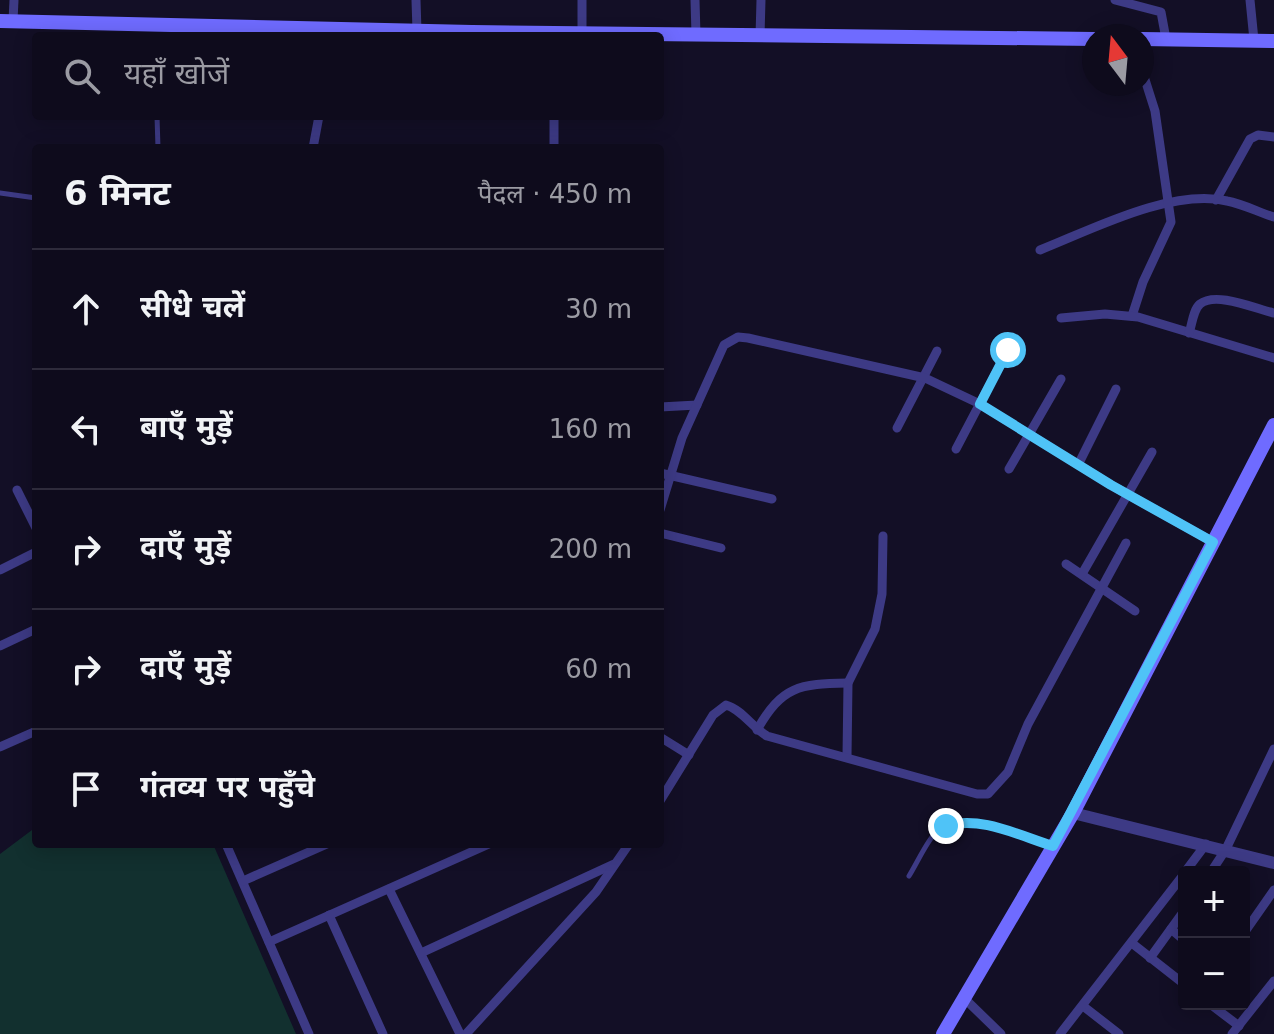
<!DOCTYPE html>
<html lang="hi">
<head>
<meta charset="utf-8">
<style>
	:root { --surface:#0e0b1c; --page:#1c1929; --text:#f1f3f6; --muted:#9b9ba3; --line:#2e2b3b }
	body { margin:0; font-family:"DejaVu Sans","Noto Sans Devanagari",sans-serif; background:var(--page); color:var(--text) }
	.controls { position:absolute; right:24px; bottom:24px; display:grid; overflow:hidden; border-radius:8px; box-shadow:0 4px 20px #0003 }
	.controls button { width:72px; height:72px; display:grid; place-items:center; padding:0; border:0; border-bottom:2px solid var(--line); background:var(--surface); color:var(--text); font:40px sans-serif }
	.compass { position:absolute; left:1082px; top:24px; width:72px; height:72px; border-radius:50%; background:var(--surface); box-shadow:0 4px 20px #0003; rotate:344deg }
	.stop { position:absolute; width:24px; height:24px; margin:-18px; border:6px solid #4fc3f7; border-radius:50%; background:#fff }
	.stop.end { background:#4fc3f7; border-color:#fff; box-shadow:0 2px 8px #0008 }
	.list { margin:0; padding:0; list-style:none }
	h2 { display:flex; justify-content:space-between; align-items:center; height:104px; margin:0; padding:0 32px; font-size:34px }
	h2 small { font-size:26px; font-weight:400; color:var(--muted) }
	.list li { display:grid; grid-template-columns:52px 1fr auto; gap:24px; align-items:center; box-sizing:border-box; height:120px; padding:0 32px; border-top:2px solid var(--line) }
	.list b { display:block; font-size:30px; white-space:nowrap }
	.list em { font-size:26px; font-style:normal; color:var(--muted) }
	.icon { flex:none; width:44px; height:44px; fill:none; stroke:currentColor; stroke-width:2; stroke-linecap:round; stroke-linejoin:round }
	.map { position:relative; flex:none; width:1274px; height:1034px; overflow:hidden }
	.search { position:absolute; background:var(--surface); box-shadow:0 4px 20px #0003; left:32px; top:32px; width:632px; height:88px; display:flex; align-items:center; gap:20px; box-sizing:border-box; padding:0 28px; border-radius:8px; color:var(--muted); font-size:30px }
	.panel { position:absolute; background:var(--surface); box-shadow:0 4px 20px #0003; left:32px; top:144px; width:632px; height:704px; border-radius:8px }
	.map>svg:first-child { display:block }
	.green { fill:#12302f }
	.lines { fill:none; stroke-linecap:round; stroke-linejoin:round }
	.service { stroke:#3d3a85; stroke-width:5 }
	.minor { stroke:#3d3a85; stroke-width:9 }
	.tertiary { stroke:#3d3a85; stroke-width:12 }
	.secondary { stroke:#6f6bff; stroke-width:14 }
	.route { stroke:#4fc3f7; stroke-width:10 }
</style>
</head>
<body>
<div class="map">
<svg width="1274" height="1034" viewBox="0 0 1274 1034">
	<rect width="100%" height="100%" fill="#130f26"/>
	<polygon class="green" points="36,827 36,844 213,844 296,1034 0,1034 0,854"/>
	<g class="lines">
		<g class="service">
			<polyline points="157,116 158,148"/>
			<polyline points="0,193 36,198"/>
			<path d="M909 876C917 863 923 849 932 837 958 803 1018 835 1050 845"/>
		</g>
		<g class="minor">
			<polyline points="416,0 417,31"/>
			<polyline points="695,0 696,35"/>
			<polyline points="1115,0 1161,12 1166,39"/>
			<polyline points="1250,0 1254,40"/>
			<polyline points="13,21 14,0"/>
			<polyline points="582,34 582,0"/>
			<polyline points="760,36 761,0"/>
			<polyline points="554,116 554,148"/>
			<polyline points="313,148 319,116"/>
			<polyline points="1216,200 1250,139 1258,135 1274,137"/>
			<path d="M1040 250C1091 230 1171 188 1227 201 1243 204 1258 212 1274 217"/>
			<polyline points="1132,316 1143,282 1171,222 1155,111 1142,70"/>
			<polyline points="1061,318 1105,314 1138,317 1274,358"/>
			<path d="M1189 333C1192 325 1193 310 1200 304 1216 291 1256 309 1274 313"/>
			<polyline points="660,407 697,405"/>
			<polyline points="897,428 937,351"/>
			<polyline points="956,449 1008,350"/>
			<polyline points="1078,465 1116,389"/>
			<polyline points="1009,469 1061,379"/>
			<polyline points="660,473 772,499"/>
			<polyline points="17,490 36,528"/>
			<polyline points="660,510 682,438 724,345 738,337 748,338 925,378 980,404 1111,485 1213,542"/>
			<polyline points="660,533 721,548"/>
			<polyline points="1066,564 1135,611"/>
			<polyline points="0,570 36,552"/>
			<polyline points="1082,574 1152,452"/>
			<polyline points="0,646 36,629"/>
			<path d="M757 730C782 686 799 684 848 683"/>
			<polyline points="660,737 689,755"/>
			<polyline points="0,747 36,731"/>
			<polyline points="847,756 848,683 875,629 882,594 883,536"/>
			<path d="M660 801 713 715 726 705C741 709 753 728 767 736L977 794H988L1008 772 1028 724 1126 543"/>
			<polyline points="226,844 309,1034"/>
			<polyline points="1185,872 1206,844"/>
			<polyline points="1211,872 1226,849 1274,749"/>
			<polyline points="243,881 327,844"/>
			<polyline points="389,889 460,1034"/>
			<polyline points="329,915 383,1034"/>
			<polyline points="1171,929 1184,940"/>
			<polyline points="1244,933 1274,890"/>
			<polyline points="269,942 489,844"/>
			<polyline points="1133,944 1184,984"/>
			<polyline points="421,953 614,864"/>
			<polyline points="1150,958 1184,911"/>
			<polyline points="964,998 1001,1034"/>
			<polyline points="1210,1004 1239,1026"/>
			<polyline points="1083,1006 1119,1034"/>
			<polyline points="466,1034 596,892 629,844"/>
			<polyline points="1060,1034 1184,874"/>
			<polyline points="1232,1034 1274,981"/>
		</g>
		<polyline class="tertiary" points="1073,813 1274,863"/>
		<g class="secondary">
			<polyline points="0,21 472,32 1094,39"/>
			<polyline points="1142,39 1274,41"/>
			<polyline points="943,1034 1073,813 1274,425"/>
		</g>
	</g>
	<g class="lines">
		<path class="route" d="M946 826C980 815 1020 836 1053 846L1213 542 1111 485 980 404 1008 350"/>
	</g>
</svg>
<div class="controls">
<button>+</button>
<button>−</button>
</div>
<svg class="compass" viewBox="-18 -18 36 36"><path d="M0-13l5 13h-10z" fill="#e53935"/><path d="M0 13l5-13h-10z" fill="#9b9ba3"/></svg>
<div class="stop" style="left:1008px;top:350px"></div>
<div class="stop end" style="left:946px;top:826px"></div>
<div class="search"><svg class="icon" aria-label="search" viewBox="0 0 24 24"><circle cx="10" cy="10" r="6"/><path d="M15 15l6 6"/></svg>यहाँ खोजें</div>
<section class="panel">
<h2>6 मिनट<small>पैदल · 450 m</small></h2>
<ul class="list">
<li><svg class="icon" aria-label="ahead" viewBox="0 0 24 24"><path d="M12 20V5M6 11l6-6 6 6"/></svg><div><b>सीधे चलें</b></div><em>30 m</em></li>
<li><svg class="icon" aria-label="left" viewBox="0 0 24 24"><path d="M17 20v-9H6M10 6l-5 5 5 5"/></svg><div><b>बाएँ मुड़ें</b></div><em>160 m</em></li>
<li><svg class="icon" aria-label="right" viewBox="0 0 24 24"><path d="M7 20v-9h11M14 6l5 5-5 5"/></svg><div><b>दाएँ मुड़ें</b></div><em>200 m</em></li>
<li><svg class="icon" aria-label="right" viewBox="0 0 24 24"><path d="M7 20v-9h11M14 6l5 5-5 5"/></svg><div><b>दाएँ मुड़ें</b></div><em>60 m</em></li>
<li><svg class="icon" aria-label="arrive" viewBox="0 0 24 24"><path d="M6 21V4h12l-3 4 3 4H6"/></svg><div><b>गंतव्य पर पहुँचे</b></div></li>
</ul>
</section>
</div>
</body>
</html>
